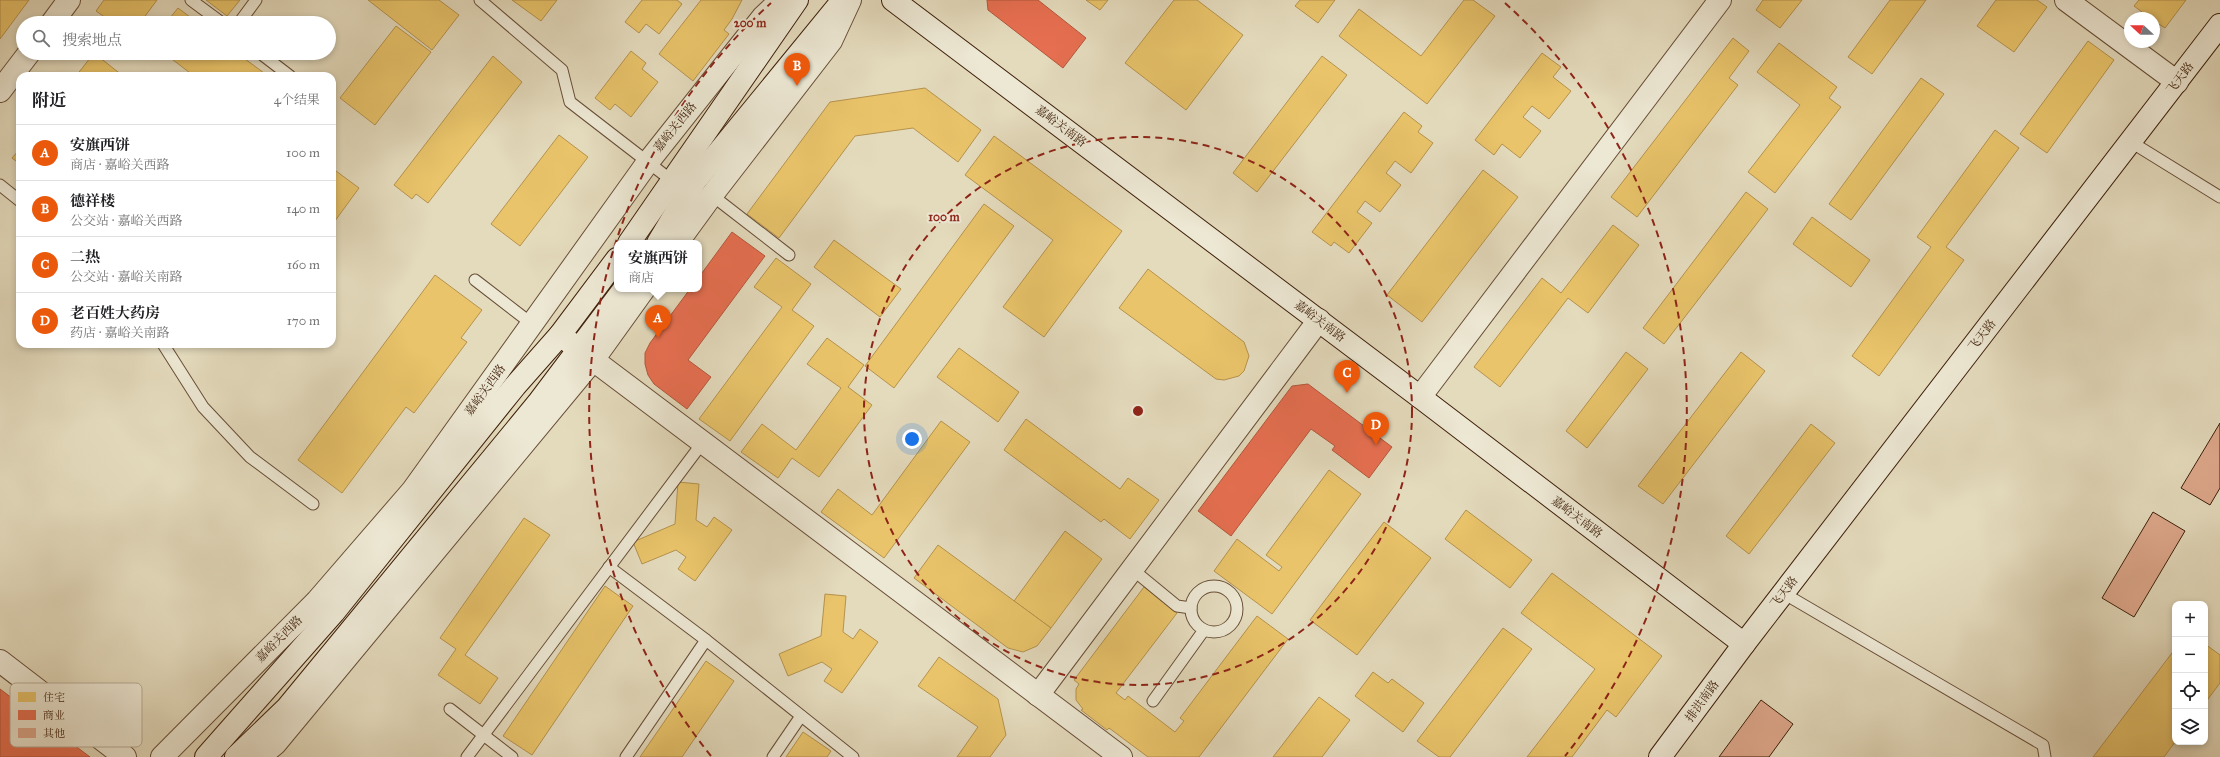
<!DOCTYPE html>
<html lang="zh">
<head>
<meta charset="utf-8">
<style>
	:root { --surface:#fff; --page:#f6f6f6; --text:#202124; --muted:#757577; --line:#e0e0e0; --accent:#ea580c }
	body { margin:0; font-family:"IM FELL Great Primer","Noto Serif SC",serif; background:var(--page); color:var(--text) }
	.controls { position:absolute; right:12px; bottom:12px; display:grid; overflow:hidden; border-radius:8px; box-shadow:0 2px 6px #0003 }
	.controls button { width:36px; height:36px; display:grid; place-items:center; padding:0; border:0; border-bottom:1px solid var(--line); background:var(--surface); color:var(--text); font:20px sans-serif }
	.compass { position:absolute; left:2124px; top:12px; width:36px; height:36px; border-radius:50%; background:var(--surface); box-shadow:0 2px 6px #0003; rotate:291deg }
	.you { position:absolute; left:912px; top:439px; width:14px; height:14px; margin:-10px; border:3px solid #fff; border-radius:50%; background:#1a73e8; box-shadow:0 0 0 6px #1a73e833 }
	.badge { display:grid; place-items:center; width:26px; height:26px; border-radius:50%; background:var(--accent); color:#fff; font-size:13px; font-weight:700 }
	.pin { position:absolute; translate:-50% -33px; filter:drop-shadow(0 1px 2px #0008) }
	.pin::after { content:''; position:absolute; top:21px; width:14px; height:12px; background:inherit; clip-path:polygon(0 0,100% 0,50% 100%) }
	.popup { position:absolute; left:614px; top:240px; width:88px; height:52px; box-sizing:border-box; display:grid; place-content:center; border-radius:8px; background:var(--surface); filter:drop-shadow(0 1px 3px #0005); font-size:13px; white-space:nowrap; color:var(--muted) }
	.popup b { font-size:15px; color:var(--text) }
	.popup::after { content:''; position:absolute; left:50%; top:100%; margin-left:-8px; border:8px solid transparent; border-top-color:var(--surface) }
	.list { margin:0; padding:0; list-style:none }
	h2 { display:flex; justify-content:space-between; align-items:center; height:52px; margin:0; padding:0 16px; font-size:17px }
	h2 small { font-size:13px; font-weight:400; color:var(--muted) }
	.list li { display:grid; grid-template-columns:26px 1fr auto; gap:12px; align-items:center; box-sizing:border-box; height:56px; padding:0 16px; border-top:1px solid var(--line) }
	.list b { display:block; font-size:15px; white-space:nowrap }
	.list p { margin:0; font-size:13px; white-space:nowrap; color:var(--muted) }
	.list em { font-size:13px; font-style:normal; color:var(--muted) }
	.icon { flex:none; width:22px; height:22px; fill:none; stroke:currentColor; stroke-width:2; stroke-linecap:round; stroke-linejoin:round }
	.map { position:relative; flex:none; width:2220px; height:757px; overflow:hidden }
	.search { position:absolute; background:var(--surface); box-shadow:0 2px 6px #0003; left:16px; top:16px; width:320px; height:44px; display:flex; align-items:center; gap:10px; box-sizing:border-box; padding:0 14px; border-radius:22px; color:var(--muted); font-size:15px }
	.panel { position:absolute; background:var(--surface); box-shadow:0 2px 6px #0003; left:16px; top:72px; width:320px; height:276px; border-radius:12px }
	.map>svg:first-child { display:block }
	.homes { fill:#e9c46a; stroke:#b6924d }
	.shops { fill:#e76f51; stroke:#b4573c }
	.building { fill:#dea88c; stroke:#3e1f0a }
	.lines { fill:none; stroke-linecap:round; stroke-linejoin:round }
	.lane-casing { stroke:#684e37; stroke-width:13 }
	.street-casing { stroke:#684e37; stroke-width:24 }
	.secondary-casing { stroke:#3e1f0a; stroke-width:24 }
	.lane { stroke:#ede8d4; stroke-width:11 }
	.street { stroke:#ede8d4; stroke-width:22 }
	.secondary { stroke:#ede8d4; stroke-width:22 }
	.ring { fill:none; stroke:#8f2418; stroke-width:2; stroke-dasharray:7 5 }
	.labels { text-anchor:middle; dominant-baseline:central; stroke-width:4; stroke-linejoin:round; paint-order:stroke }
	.street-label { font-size:12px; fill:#3e1f0a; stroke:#ede8d4 }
	.key { fill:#ede8d4; stroke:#b8ac97; stroke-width:1 }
	.key-label { font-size:11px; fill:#3e1f0a }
	.centre { fill:#8f2418; stroke:#ede8d4; stroke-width:2 }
	.ring-label { font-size:12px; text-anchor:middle; font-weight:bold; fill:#8f2418; stroke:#ede8d4; stroke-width:4; stroke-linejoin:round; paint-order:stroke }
</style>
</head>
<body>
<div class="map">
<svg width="2220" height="757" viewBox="0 0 2220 757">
	<rect width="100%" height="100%" fill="#e4dbbd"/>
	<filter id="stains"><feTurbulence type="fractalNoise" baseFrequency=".005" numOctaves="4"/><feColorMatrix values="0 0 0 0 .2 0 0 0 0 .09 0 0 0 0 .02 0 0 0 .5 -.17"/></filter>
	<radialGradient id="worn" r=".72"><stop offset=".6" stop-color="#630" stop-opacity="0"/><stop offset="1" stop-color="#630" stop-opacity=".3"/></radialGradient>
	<g class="homes">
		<polygon points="0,0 29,0 0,39"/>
		<polygon points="104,0 157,0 140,23 113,23 96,11"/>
		<polygon points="206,0 240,0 227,16"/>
		<polygon points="368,0 439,0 459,15 432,50"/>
		<polygon points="512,0 557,0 541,21"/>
		<polygon points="642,0 677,0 682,4 659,34 646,24 639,33 625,22"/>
		<polygon points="701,0 742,0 732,19 724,30 729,34 693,81 659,54"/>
		<polygon points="1086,0 1108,0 1100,10"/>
		<polygon points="1174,0 1197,0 1243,35 1186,110 1125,63"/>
		<polygon points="1300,0 1335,0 1318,23 1295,6"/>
		<polygon points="1464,0 1473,0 1495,16 1427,104 1339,36 1359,9 1421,56"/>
		<polygon points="1763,0 1802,0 1780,28 1756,10"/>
		<polygon points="1890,0 1926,0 1872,74 1848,57"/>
		<polygon points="1996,0 2037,0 2047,7 2014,52 1977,26"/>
		<polygon points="2139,0 2186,0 2165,28 2154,21 2154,18 2150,18 2134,6"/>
		<polygon points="178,8 198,23 166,23"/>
		<polygon points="396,26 431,52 375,125 340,98"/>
		<polygon points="1733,38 1749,51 1729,78 1738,85 1637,217 1611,197"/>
		<polygon points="2088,41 2114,60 2047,153 2020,134"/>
		<polygon points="1779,43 1837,87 1829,98 1841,107 1775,193 1748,172 1800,105 1757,72"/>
		<polygon points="631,51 646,63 642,69 658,82 631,117 615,104 610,110 595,98"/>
		<polygon points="94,53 123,76 76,76"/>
		<polygon points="164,53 237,53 268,76 194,76"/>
		<polygon points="1542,53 1561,67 1553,77 1571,91 1549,119 1532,106 1523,117 1541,131 1520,158 1502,144 1494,155 1475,140"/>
		<polygon points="493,56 522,82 428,203 416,194 412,199 394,185"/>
		<polygon points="1322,56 1347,75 1257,192 1233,173"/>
		<polygon points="1921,78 1944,94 1851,220 1829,204"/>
		<polygon points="925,88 981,130 958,162 913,128 855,136 779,238 747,214 830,102"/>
		<polygon points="1404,112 1422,126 1418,132 1433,143 1411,173 1395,161 1386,173 1401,185 1380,212 1365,201 1357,212 1372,223 1349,253 1334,242 1331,246 1312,232"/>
		<polygon points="1995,130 2019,148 1946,247 1964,260 1879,376 1852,356 1931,247 1917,237"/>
		<polygon points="559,135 588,157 520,246 491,224"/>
		<polygon points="994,136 1122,231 1044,337 1003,307 1053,240 965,175"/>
		<polygon points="20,149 20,164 12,158"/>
		<polygon points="332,168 359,188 332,225"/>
		<polygon points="1483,170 1518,197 1422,322 1387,295"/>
		<polygon points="1746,192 1768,209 1664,344 1643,328"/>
		<polygon points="984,204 1014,226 894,388 865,366"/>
		<polygon points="1812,217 1870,260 1851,287 1793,244"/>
		<polygon points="1613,225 1639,245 1588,313 1568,298 1500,387 1474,367 1542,278 1561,293"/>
		<polygon points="834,240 901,289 880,317 814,267"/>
		<polygon points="776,258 811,284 792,310 814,326 730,441 699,419 782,307 754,287"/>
		<polygon points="1148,269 1244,342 1249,356 1244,371 1239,376 1224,380 1216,379 1119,308"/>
		<polygon points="435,275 482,310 461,338 467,342 414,413 406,407 342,493 298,460"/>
		<polygon points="827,338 864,365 848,387 872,405 819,477 792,458 778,478 741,452 762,424 796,450 841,388 807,364"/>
		<polygon points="959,348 1019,392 998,422 937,377"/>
		<polygon points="1626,352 1648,369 1587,448 1566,431"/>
		<polygon points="1741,352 1765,371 1663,504 1638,486"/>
		<polygon points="1026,419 1120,489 1128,478 1159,500 1130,539 1104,519 1101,522 1004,450"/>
		<polygon points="941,421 970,442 884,558 821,512 838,489 872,515"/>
		<polygon points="1811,424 1835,443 1749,554 1726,536"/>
		<polygon points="1329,470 1361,494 1272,614 1214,571 1237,539 1279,571 1282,567 1266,555"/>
		<polygon points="678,482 699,484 696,520 707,527 714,517 732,530 695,581 678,569 686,557 676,550 642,564 633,542 675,524"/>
		<polygon points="1466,510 1532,560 1510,588 1445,539"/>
		<polygon points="524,518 550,535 465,655 498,678 480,704 438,675 456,649 440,638"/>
		<polygon points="1384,522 1431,558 1357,655 1310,620"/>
		<polygon points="1065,531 1102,559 1051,628 1014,601"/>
		<polygon points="938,545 1051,628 1037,646 1023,652 1008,648 914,578"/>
		<polygon points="1552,573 1662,656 1616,717 1607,710 1572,757 1527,757 1595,669 1521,613"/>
		<polygon points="605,586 633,606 532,755 503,736"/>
		<polygon points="1144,587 1177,613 1116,693 1125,700 1128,696 1175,732 1184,721 1180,718 1257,616 1288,639 1199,757 1148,757 1109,728 1107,730 1081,710 1083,709 1076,700 1076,689 1079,684 1074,680"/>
		<polygon points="825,594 846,596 843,632 853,639 860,629 878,642 842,693 824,681 832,669 822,662 788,676 779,654 821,636"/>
		<polygon points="1503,628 1532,649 1450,757 1439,757 1417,741"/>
		<polygon points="2205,644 2220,655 2220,683 2205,703"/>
		<polygon points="2175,649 2175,742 2164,757 2093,757"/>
		<polygon points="939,657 998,699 1006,735 990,757 957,757 978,727 918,686"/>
		<polygon points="706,661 734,681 682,757 640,757"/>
		<polygon points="1373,672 1388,683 1392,679 1424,703 1403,732 1355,696"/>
		<polygon points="1319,697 1350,720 1322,757 1273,757"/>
		<polygon points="803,732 831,751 827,757 786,757"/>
	</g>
	<g class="shops">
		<polygon points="987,0 1038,0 1086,38 1063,68 988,10"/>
		<polygon points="732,232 765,256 688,360 711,377 687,409 654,384 648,375 645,364 645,353 650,343 690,289 699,289 699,277"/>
		<polygon points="1308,384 1392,447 1369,478 1332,450 1335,446 1311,429 1231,536 1198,511 1292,386"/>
		<polygon points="0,689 90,757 0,757"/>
	</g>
	<g class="building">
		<polygon points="2220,423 2220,488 2210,505 2181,488"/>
		<polygon points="2153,512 2185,531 2134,617 2102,598"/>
		<polygon points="1761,700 1793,724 1769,757 1719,757"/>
	</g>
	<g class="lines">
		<g class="lane-casing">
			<g id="lane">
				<polyline points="191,0 222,23"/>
				<polyline points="480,0 562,70 570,102 671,180"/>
				<polyline points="239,23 256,0"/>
				<polyline points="260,53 290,76"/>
				<polyline points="2131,142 2220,197"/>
				<polyline points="0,185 20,201"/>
				<polyline points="709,193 789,255"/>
				<polyline points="475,280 532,324"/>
				<polyline points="163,344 203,407 250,457 313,504"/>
				<polyline points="609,567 706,640 853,757"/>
				<polyline points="1132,569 1177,606 1191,608"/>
				<circle cx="1214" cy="609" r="23"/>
				<polyline points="1783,593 2043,745 2045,757"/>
				<polyline points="1153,701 1204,630"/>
				<polyline points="450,709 512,757"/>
				<polyline points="467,757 703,442"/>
				<polyline points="626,757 706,640"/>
				<polyline points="773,757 801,716"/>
			</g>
		</g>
		<g class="street-casing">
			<g id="street">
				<polyline points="2066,0 2177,82"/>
				<polyline points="52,23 69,0"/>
				<polyline points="0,91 29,53"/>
				<polyline points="677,243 712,195 831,41 850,0"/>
				<polyline points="560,335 1121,757"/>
				<polyline points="1420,397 1720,0"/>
				<polyline points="0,661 125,757"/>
				<polyline points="1038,695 1319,320"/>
				<polyline points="162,757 317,601 413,490 648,162 763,17 781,0"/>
				<polyline points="259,757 275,744 593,360 644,289"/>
			</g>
		</g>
		<g class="secondary-casing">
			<g id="secondary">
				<polyline points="893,0 1420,397 1744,644"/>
				<polyline points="629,243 797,0"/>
				<polyline points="658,243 695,181 843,0"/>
				<polyline points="206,757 334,612 515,386 560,335 617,259"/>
				<polyline points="236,757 287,708 538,403 624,289"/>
				<polyline points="1660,757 1744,644 2220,25"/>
			</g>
		</g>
		<use href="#lane" class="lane"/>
		<use href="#street" class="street"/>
		<use href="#secondary" class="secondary"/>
	</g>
	<g class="ring">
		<circle cx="1138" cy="411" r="274"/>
		<path d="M711 756A549 549 0 0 1 771 3M1505 3A549 549 0 0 1 1565 756"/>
	</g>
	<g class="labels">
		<g class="street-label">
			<text transform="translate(2180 78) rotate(-53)">飞天路</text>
			<text transform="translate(1061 126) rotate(37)">嘉峪关南路</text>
			<text transform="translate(675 127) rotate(-51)">嘉峪关西路</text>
			<text transform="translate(1320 321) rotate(37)">嘉峪关南路</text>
			<text transform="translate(1982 335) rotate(-52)">飞天路</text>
			<text transform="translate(485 390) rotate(-54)">嘉峪关西路</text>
			<text transform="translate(1577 517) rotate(37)">嘉峪关南路</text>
			<text transform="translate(1784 592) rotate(-52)">飞天路</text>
			<text transform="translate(279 639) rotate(-45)">嘉峪关西路</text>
			<text transform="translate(1702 701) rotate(-54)">排洪南路</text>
		</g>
	</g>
	<rect x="10" y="683" width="132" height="64" rx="6" class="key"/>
	<rect x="18" y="692" width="18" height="10" fill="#e9c46a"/>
	<rect x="18" y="710" width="18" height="10" fill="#e76f51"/>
	<rect x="18" y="728" width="18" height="10" fill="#dea88c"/>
	<g class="key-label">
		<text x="43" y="701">住宅</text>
		<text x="43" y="719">商业</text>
		<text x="43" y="737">其他</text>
	</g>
	<circle cx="1138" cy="411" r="6" class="centre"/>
	<g class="ring-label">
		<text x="750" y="27">200 m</text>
		<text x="944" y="221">100 m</text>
	</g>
	<rect width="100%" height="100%" filter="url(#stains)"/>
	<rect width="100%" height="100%" fill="url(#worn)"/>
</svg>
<div class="controls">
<button>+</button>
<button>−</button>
<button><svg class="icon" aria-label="locate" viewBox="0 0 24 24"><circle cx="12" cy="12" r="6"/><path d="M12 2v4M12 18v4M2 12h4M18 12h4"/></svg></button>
<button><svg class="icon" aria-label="layers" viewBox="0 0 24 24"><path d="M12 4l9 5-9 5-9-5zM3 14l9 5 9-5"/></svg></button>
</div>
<svg class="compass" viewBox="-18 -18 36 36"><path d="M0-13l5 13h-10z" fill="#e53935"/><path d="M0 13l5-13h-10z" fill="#757577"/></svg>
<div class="you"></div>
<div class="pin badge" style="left:658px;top:338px">A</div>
<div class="popup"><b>安旗西饼</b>商店</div>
<div class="pin badge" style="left:797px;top:86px">B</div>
<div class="pin badge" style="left:1347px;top:393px">C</div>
<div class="pin badge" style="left:1376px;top:445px">D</div>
<div class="search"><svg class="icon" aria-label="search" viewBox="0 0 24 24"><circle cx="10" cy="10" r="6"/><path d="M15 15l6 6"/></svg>搜索地点</div>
<section class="panel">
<h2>附近<small>4个结果</small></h2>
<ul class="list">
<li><span class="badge">A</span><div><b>安旗西饼</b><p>商店 · 嘉峪关西路</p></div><em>100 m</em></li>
<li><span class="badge">B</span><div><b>德祥楼</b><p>公交站 · 嘉峪关西路</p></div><em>140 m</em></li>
<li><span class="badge">C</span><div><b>二热</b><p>公交站 · 嘉峪关南路</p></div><em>160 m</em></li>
<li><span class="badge">D</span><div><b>老百姓大药房</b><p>药店 · 嘉峪关南路</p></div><em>170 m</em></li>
</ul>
</section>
</div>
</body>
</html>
